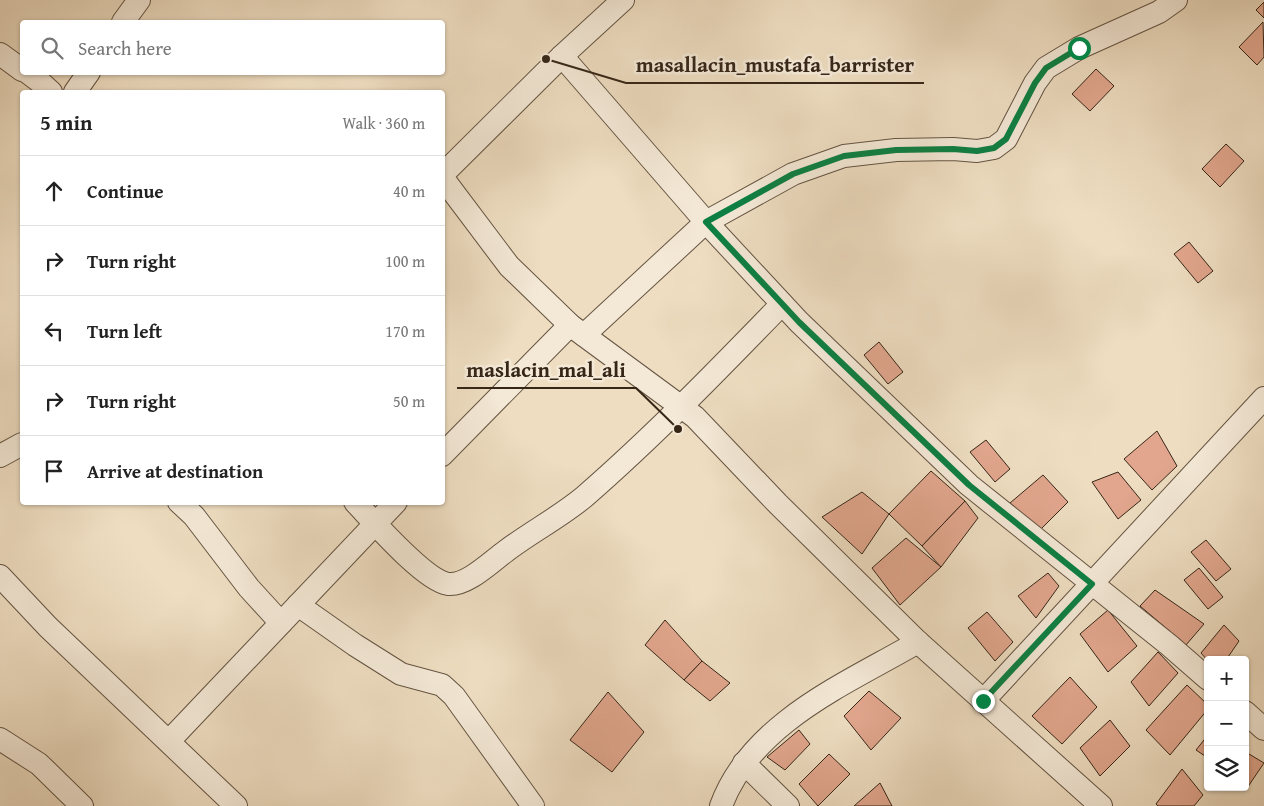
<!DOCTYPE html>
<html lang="en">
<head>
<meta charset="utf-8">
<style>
	:root { --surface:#fff; --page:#f6f6f6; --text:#222; --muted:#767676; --line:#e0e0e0 }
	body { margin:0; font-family:"Gentium Book Plus",serif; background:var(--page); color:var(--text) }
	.controls { position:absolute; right:15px; bottom:15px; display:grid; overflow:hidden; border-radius:5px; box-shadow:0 1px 4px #0004 }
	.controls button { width:45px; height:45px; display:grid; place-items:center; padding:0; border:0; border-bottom:1px solid var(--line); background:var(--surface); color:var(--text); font:25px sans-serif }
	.stop { position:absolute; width:15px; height:15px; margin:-11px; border:4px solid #0b8043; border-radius:50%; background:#fff }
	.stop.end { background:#0b8043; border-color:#fff; box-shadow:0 1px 5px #0008 }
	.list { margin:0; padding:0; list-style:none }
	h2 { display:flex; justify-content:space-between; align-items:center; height:65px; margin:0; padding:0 20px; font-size:21px }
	h2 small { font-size:16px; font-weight:400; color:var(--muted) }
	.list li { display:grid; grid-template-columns:32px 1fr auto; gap:15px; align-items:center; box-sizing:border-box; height:70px; padding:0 20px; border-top:1px solid var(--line) }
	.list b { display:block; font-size:19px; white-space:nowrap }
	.list em { font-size:16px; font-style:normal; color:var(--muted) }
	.icon { flex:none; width:28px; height:28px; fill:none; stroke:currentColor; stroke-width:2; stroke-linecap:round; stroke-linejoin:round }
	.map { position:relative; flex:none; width:1264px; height:806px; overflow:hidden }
	.search { position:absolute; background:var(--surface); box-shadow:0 1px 4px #0004; left:20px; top:20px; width:425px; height:55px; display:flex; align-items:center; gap:12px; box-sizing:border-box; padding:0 18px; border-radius:5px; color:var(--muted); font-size:19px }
	.panel { position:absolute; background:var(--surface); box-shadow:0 1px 4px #0004; left:20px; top:90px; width:425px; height:415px; border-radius:5px }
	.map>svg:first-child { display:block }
	.building { fill:#e1a68d; stroke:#362618 }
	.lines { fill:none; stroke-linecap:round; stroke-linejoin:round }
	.minor-casing { stroke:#645442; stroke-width:24 }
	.minor { stroke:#f4e9d7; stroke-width:22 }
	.route { stroke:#0b8043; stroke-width:6 }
	.leader { fill:none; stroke:#362618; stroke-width:2 }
	.callout-dot { fill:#362618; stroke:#f4e9d7; stroke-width:2 }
	.callout-label { font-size:21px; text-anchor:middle; font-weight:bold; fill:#362618; stroke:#f4e9d7; stroke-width:5; stroke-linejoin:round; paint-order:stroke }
</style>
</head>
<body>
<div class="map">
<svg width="1264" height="806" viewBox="0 0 1264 806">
	<rect width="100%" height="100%" fill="#eeddc1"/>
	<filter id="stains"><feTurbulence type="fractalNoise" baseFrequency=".004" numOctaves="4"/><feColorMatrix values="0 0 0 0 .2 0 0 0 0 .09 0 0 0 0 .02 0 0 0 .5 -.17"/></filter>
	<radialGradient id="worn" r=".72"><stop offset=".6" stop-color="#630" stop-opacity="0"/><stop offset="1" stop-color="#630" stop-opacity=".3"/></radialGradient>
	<g class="building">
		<polygon points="1264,2 1264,18 1256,10"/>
		<polygon points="1263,22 1264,57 1257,65 1239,47"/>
		<polygon points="1096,69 1114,86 1090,111 1072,94"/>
		<polygon points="1226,144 1244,161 1220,187 1202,169"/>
		<polygon points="1189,242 1213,271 1198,283 1174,254"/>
		<polygon points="879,342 903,372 888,384 864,355"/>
		<polygon points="1157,431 1177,466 1152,490 1124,459"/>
		<polygon points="986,440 1010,469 995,482 970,452"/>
		<polygon points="931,471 965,501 922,546 889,514"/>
		<polygon points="1118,472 1141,500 1118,519 1092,482"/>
		<polygon points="1043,475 1068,502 1040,530 1010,503"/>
		<polygon points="862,492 889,514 862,554 822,517"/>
		<polygon points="965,501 978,518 941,567 922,546"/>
		<polygon points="906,538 941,567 900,605 872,568"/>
		<polygon points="1206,540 1231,569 1216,581 1191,552"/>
		<polygon points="1199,568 1223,597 1208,609 1184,580"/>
		<polygon points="1048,573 1059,586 1036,618 1018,596"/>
		<polygon points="1155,590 1204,624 1186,645 1140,606"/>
		<polygon points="1108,610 1137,646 1108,672 1080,634"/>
		<polygon points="987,612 1013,642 995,661 968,628"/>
		<polygon points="665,620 702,661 684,680 645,645"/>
		<polygon points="1224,625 1239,641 1226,660 1208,661 1201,653"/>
		<polygon points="1158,652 1178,673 1149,706 1131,682"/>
		<polygon points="702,661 730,683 710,701 684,680"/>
		<polygon points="1070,677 1097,707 1062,744 1032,716"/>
		<polygon points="1187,685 1208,705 1208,709 1170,755 1146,730"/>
		<polygon points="869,691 901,718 871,750 844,716"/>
		<polygon points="608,692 644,732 612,772 570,740"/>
		<polygon points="1110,720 1130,746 1100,776 1080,748"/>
		<polygon points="799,730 810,744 785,770 767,757"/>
		<polygon points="1208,735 1208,758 1196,750"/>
		<polygon points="829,754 850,774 818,806 799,784"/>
		<polygon points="1249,754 1264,763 1245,791 1239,787 1245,787 1245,759"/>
		<polygon points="1182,769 1203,795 1194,806 1158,806 1156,804"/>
		<polygon points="880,783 892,806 854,806"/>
	</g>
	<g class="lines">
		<g class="minor-casing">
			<g id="minor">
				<polyline points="123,22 139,0"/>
				<polyline points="0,54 22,70"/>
				<polyline points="562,56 706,222 799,322 969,485 1169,645 1208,679"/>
				<polyline points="27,72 39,81 51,92"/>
				<polyline points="75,92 89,72"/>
				<polyline points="442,175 562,56 623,0"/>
				<polyline points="442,177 509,266 570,325 695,417 778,504 918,642 1101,806"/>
				<polyline points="584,335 706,222 793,174 844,156 896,150 953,149 977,151 994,148 1006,139 1035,83 1046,68 1079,48 1159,12 1176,0"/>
				<polyline points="442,455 570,325"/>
				<polyline points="0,456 22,444"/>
				<polyline points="179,502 194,516 249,588 281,623"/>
				<path d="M355 502C374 522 424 580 448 584 467 586 492 561 506 551 531 532 560 517 584 497 654 436 718 370 782 304"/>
				<polyline points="0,576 48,627 236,806"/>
				<polyline points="298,605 355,645 401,674 442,685 454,696 533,806"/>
				<polyline points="983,701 1264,398"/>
				<polyline points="1245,712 1264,729"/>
				<polyline points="0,739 39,764 82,806"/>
				<polyline points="169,741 396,502"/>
				<polyline points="744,763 788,806"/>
				<path d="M721 806C752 722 846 684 918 642"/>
			</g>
		</g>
		<use href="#minor" class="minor"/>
	</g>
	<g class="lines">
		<polyline class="route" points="983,701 1092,584 969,485 799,322 706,222 793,174 844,156 896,150 953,149 977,151 994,148 1006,139 1035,83 1046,68 1079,48"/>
	</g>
	<path class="leader" d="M546 59L626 83H924M678 429L636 388H457"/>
	<g class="callout-dot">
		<circle cx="546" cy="59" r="5"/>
		<circle cx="678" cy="429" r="5"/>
	</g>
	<g class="callout-label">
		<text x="775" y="72">masallacin_mustafa_barrister</text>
		<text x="546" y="377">maslacin_mal_ali</text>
	</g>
	<rect width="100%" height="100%" filter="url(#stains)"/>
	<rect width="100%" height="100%" fill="url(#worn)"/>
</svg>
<div class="controls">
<button>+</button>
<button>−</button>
<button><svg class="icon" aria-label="layers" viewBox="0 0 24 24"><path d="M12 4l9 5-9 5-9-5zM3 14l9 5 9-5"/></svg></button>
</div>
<div class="stop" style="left:1079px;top:48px"></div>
<div class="stop end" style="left:983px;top:701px"></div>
<div class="search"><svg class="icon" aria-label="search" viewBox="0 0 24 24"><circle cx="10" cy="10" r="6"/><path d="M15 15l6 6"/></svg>Search here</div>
<section class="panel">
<h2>5 min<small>Walk · 360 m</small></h2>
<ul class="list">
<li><svg class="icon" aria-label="ahead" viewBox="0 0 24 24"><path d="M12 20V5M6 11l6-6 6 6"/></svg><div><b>Continue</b></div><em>40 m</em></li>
<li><svg class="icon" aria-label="right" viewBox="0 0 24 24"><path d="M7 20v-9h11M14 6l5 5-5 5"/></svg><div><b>Turn right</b></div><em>100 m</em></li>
<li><svg class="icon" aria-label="left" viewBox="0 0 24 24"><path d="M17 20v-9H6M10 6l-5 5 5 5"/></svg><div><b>Turn left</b></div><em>170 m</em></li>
<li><svg class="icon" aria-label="right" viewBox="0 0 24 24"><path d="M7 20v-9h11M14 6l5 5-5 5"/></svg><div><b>Turn right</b></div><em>50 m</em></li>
<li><svg class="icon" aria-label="arrive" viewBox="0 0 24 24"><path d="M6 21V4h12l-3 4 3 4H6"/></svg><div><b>Arrive at destination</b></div></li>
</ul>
</section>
</div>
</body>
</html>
